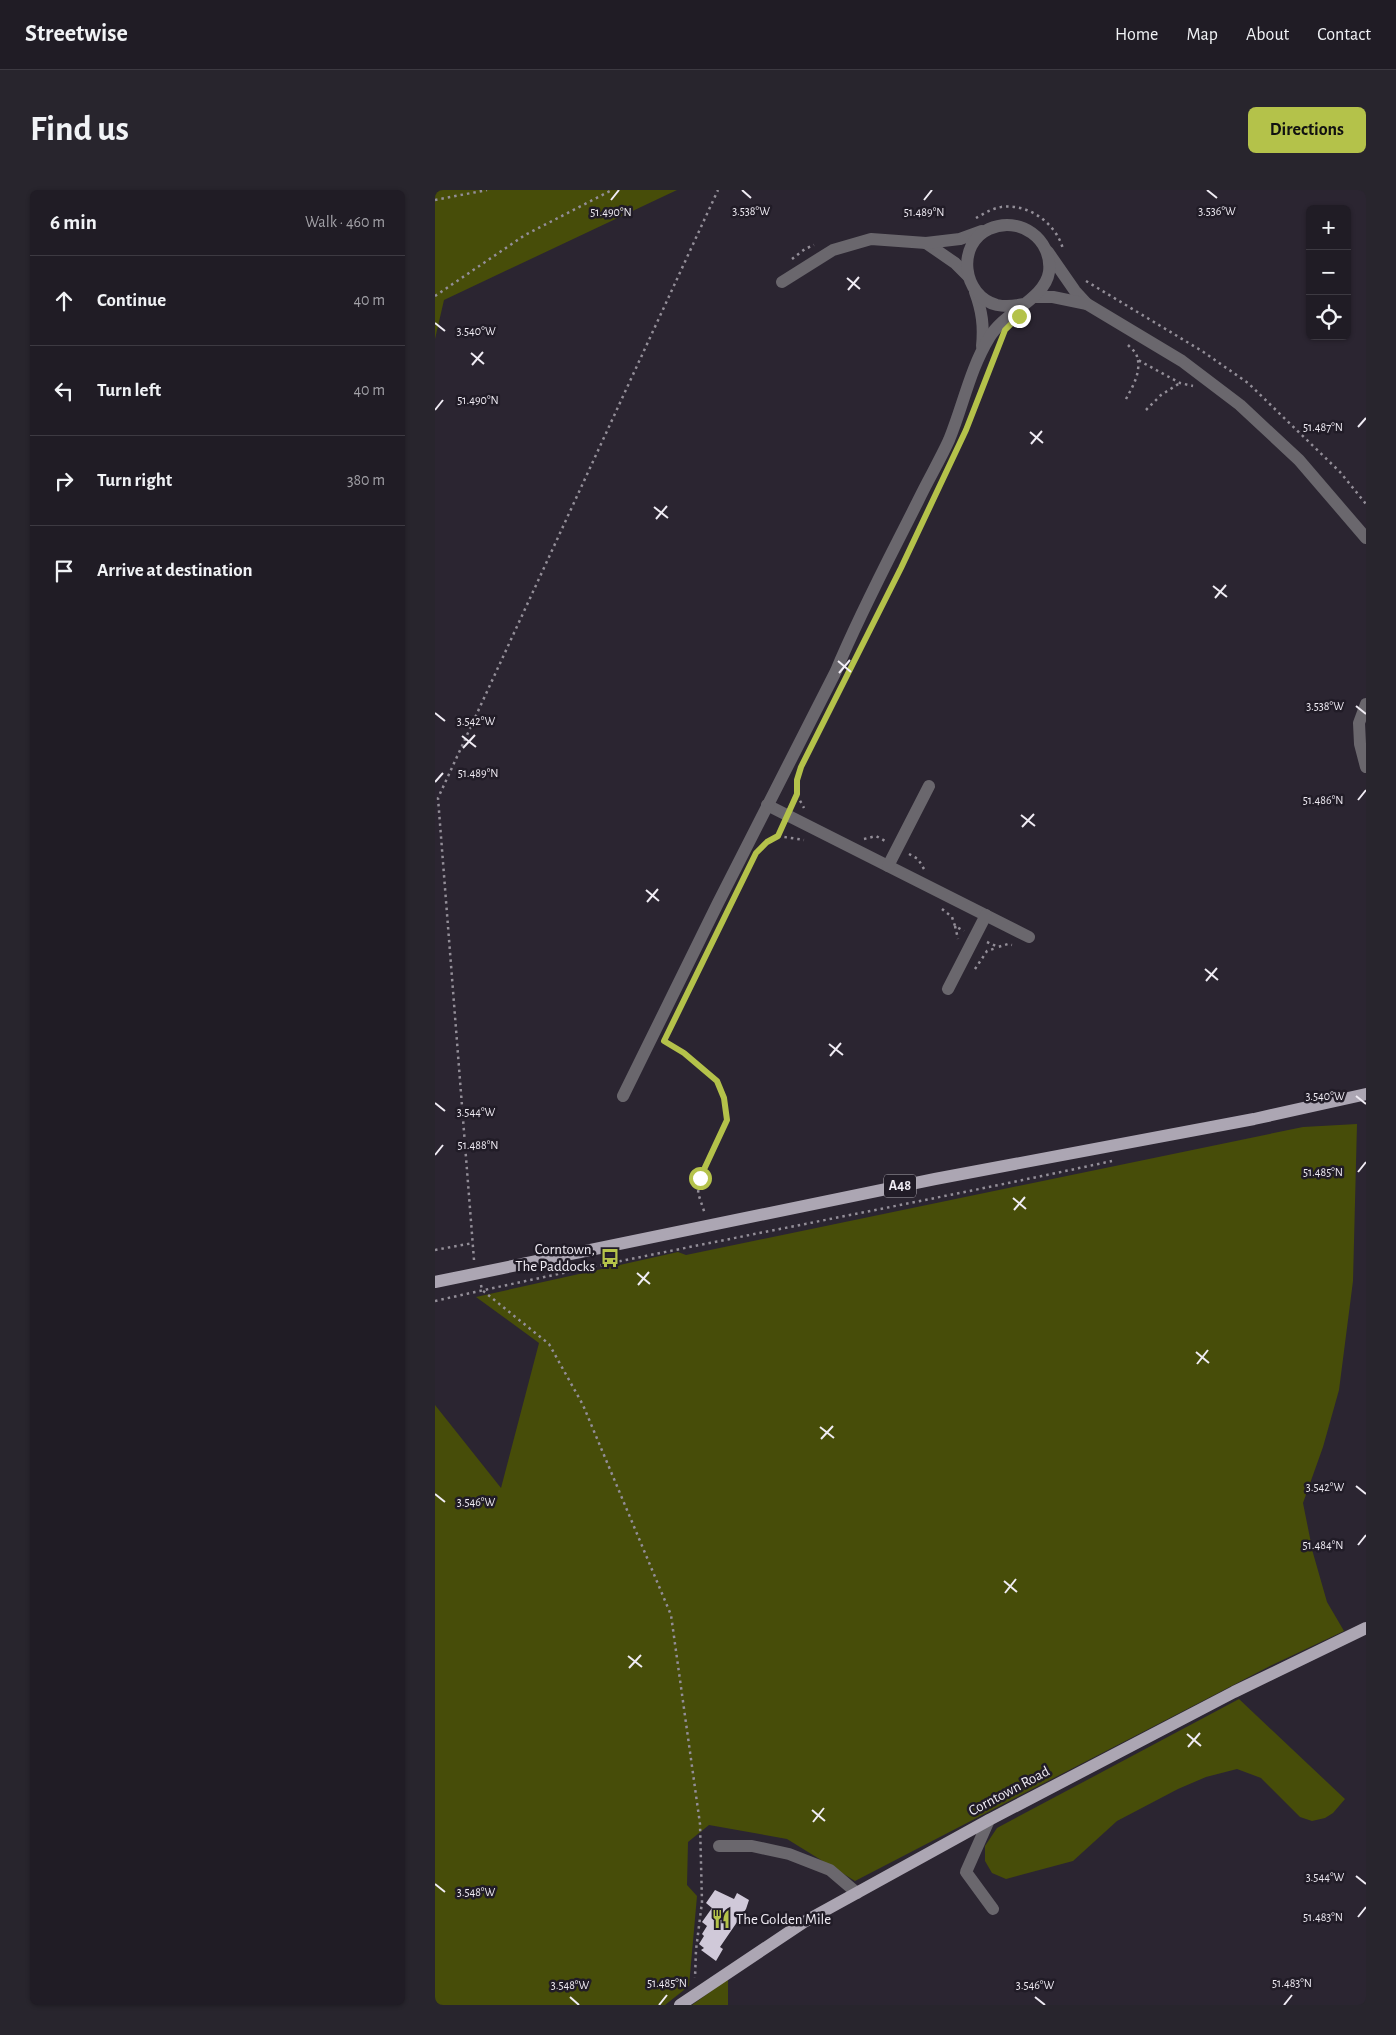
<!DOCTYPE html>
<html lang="en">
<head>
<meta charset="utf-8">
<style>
	:root { --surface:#201c25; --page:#28252d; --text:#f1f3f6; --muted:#a2a1a7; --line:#3d3a42; --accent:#b4c24a }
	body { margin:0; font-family:"Alegreya Sans",sans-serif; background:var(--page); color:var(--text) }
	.controls { position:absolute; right:15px; top:15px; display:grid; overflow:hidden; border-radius:8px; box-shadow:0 1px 4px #0004 }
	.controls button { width:45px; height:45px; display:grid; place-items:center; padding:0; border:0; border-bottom:1px solid var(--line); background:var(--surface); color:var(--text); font:25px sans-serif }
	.stop { position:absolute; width:15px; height:15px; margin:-11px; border:4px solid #b4c24a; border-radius:50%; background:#fff }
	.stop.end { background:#b4c24a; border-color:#fff; box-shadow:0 1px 5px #0008 }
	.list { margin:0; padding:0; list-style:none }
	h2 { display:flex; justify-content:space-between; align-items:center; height:65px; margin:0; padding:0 20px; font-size:21px }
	h2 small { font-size:16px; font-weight:400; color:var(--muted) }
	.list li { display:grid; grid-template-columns:32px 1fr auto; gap:15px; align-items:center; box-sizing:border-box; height:90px; padding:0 20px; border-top:1px solid var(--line) }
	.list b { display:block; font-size:19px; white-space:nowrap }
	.list em { font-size:16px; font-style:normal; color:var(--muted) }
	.icon { flex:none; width:28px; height:28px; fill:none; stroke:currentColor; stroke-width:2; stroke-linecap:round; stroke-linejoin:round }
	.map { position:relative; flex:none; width:931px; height:1815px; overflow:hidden; border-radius:8px }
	header { display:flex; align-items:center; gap:30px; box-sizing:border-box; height:70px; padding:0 25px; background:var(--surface); border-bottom:1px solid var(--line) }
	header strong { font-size:24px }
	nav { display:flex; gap:28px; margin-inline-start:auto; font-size:18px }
	.intro { display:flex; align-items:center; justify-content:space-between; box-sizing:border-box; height:120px; padding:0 30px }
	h1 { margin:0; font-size:35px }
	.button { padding:12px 22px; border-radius:8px; background:var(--accent); color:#111; font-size:18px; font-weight:700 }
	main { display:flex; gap:30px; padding:0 30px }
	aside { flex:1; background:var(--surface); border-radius:8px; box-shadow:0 1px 4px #0004 }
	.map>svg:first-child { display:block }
	.green { fill:#474d09 }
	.building { fill:#d0c9d9 }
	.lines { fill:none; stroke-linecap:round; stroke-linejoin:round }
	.path { stroke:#938e98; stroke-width:2.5; stroke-dasharray:2.5 4; stroke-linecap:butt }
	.minor { stroke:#6a676d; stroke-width:12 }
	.major { stroke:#aca6b3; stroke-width:12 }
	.route { stroke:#b4c24a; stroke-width:6 }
	.ticks { fill:none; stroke:#f0ecf4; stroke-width:2 }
	.labels { text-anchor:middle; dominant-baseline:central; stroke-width:5; stroke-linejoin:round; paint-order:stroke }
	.shield { fill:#211c27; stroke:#b2aeb6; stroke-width:1 }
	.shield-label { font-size:14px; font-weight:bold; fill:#f0ecf4 }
	.poi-label { font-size:15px; fill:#f0ecf4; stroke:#211c27; text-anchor:end }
	.street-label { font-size:15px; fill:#f0ecf4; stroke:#211c27 }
	.ticks-label { font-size:12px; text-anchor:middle; fill:#f0ecf4; stroke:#211c27; stroke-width:5; stroke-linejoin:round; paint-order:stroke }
</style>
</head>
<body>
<header>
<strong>Streetwise</strong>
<nav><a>Home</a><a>Map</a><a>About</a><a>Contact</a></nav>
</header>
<div class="intro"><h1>Find us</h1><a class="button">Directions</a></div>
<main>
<aside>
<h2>6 min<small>Walk · 460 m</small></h2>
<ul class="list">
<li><svg class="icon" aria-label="ahead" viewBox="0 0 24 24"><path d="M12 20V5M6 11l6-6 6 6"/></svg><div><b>Continue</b></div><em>40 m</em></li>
<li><svg class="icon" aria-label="left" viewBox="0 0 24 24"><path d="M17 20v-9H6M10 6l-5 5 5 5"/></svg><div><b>Turn left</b></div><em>40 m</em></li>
<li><svg class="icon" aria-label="right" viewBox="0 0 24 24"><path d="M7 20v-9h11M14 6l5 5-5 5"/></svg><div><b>Turn right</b></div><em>380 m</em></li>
<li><svg class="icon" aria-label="arrive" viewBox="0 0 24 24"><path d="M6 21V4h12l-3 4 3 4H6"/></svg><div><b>Arrive at destination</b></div></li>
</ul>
</aside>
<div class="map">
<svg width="931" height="1815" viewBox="0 0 931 1815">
	<rect width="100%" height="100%" fill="#2b2531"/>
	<g class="green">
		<polygon points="0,0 242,0 9,110 0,149"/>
		<polygon points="922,934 918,1091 904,1200 888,1257 868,1313 878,1363 892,1412 909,1441 835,1476 420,1691 352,1649 274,1635 253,1652 252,1695 262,1706 254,1796 230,1815 0,1815 0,1215 66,1298 104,1153 41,1107 243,1062 251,1065 868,937"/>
		<polygon points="804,1509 910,1609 898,1623 890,1628 877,1631 865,1627 826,1588 802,1579 771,1587 743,1599 682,1631 638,1671 571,1689 557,1683 550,1671 550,1656 562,1638"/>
		<polygon points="293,1789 293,1815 257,1815"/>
	</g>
	<polygon class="building" points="280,1700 299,1709 302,1703 314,1710 311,1719 285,1757 288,1759 281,1771 266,1760 269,1758 264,1754 269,1746 267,1744 272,1736 267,1732 277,1718 271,1713"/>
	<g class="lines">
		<g class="path">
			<polyline points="0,10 52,0"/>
			<path d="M541 28C548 24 558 18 566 17 593 13 621 33 628 59"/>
			<polyline points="357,69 370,59 379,55"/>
			<polyline points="651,91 767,161 813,193 905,282 931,314"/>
			<polyline points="0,106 90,45 177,0"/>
			<polyline points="693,155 701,163 703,170 745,193 758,196"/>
			<path d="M691 209C698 196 705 184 703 170"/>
			<polyline points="711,220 726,205 745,193"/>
			<polyline points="438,434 471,367"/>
			<polyline points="362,605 369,618"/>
			<polyline points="358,613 362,604 363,587"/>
			<polyline points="343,646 369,650"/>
			<polyline points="429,649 441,646 452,652"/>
			<polyline points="327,656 343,646 348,636"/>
			<polyline points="474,664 483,669 489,679"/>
			<polyline points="507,719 517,727 520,736 529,741"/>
			<polyline points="520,736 523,749"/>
			<polyline points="552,752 563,757 573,754 577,755"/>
			<polyline points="540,779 552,761 561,758"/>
			<polyline points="230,851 249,863 282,891 289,908 291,930 265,988 263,1003 270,1024"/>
			<polyline points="0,1060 38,1053"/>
			<polyline points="39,1070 3,608 283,0"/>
			<polyline points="46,1095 47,1100 114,1154 148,1215 236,1425 265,1634 267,1712 261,1760 260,1788"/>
			<path d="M0 1111C225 1060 452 1020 677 971"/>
		</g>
		<g class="minor">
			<polyline points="491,53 520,73 533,86"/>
			<polyline points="613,62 640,101 652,114"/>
			<polyline points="347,92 398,60 436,49 491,53 525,49 547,41"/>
			<path d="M540 102C547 121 549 136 547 156"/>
			<polyline points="600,107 618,107 652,114 747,171 805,215 864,270 931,348"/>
			<polyline points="931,514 924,533 925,554 931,577"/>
			<polyline points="332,615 594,747"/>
			<polyline points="453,676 494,596"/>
			<polyline points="513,799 551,725"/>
			<path d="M188 906 283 713 401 481C425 423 455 367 483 311 493 290 505 270 514 250 528 216 535 179 554 148 569 122 610 109 614 82 618 49 584 25 554 39 521 54 527 106 562 115 571 117 579 116 588 114"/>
			<polyline points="554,1630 531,1682 558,1719"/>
			<polyline points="284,1656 317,1656 354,1664 395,1680 422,1703"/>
		</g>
		<g class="major">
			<polyline points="0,1092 500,989 819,929 931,904"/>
			<polyline points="245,1815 369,1732 554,1630 799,1502 931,1438"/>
		</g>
	</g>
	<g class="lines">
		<polyline class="route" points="265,988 292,930 289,908 282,891 249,863 229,851 321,663 332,652 343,646 362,604 362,590 366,577 466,378 531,240 570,140 584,126"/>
	</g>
	<path class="ticks" d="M307 0 316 8M772 0 782 8M176 10 184 0M489 10 497 0M412 88 425 99M413 100 424 87M0 133 10 141M36 163 49 174M37 175 48 162M0 220 8 210M923 237 931 228M595 242 608 253M596 254 607 241M219 317 233 328M221 329 232 316M778 396 792 407M780 408 791 395M403 471 416 482M404 483 415 470M921 516 931 524M0 523 10 531M27 546 41 557M28 558 40 545M0 592 8 583M923 610 931 600M586 625 600 636M587 637 599 624M211 700 224 711M212 712 223 699M770 779 783 790M771 791 782 778M394 854 408 865M395 866 406 853M921 906 931 914M0 913 10 921M0 965 8 955M923 982 931 972M578 1008 591 1019M579 1020 590 1007M202 1083 215 1094M203 1095 214 1082M761 1162 774 1173M762 1174 773 1160M385 1237 399 1248M386 1249 398 1236M921 1296 931 1304M0 1304 10 1312M923 1355 931 1345M569 1391 582 1402M570 1403 581 1389M193 1466 207 1477M194 1478 206 1465M752 1544 766 1556M753 1557 765 1543M377 1620 390 1631M378 1632 389 1618M921 1686 931 1694M0 1694 10 1702M923 1727 931 1717M135 1807 144 1815M600 1807 610 1815M224 1815 232 1805M849 1815 857 1805"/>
	<defs>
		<g id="bus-bare" transform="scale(1.5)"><path d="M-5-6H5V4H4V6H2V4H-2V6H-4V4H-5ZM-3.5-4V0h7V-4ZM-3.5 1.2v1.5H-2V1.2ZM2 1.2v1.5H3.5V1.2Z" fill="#b4c24a" stroke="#211c27" stroke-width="2.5" paint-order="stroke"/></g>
		<g id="restaurant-bare" transform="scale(1.5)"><path d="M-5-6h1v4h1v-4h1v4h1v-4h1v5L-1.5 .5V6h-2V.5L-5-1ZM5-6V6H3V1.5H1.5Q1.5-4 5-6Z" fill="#b4c24a" stroke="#211c27" stroke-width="2.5" paint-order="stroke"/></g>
	</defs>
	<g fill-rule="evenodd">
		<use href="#bus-bare" x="175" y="1068"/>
		<use href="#restaurant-bare" x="286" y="1729"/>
	</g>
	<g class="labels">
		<rect class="shield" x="449" y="984.5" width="32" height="23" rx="4"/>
		<g class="shield-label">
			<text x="465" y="996">A48</text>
		</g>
		<g class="poi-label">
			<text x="160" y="1059">Corntown,<tspan x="160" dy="17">The Paddocks</tspan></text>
			<text x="301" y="1729" text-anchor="start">The Golden Mile</text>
		</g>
		<g class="street-label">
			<text transform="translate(574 1601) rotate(-28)">Corntown Road</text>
		</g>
	</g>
	<g class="ticks-label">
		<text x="316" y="25">3.538°W</text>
		<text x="782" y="25">3.536°W</text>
		<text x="176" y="26">51.490°N</text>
		<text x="489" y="26">51.489°N</text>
		<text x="41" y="145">3.540°W</text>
		<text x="43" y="214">51.490°N</text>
		<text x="888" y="241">51.487°N</text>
		<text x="890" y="520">3.538°W</text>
		<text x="41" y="535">3.542°W</text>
		<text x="43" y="587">51.489°N</text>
		<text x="888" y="614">51.486°N</text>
		<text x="890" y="910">3.540°W</text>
		<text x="41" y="926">3.544°W</text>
		<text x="43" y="959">51.488°N</text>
		<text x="888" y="986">51.485°N</text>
		<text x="890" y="1301">3.542°W</text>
		<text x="41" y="1316">3.546°W</text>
		<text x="888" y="1359">51.484°N</text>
		<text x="890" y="1691">3.544°W</text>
		<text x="41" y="1706">3.548°W</text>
		<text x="888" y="1731">51.483°N</text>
		<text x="232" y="1797">51.485°N</text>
		<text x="857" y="1797">51.483°N</text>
		<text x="135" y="1799">3.548°W</text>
		<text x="600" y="1799">3.546°W</text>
	</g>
</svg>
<div class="controls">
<button>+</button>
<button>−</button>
<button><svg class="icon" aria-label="locate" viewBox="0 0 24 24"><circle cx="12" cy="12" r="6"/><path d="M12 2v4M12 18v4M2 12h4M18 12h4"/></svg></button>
</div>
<div class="stop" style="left:265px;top:988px"></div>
<div class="stop end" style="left:584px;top:126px"></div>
</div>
</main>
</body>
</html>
